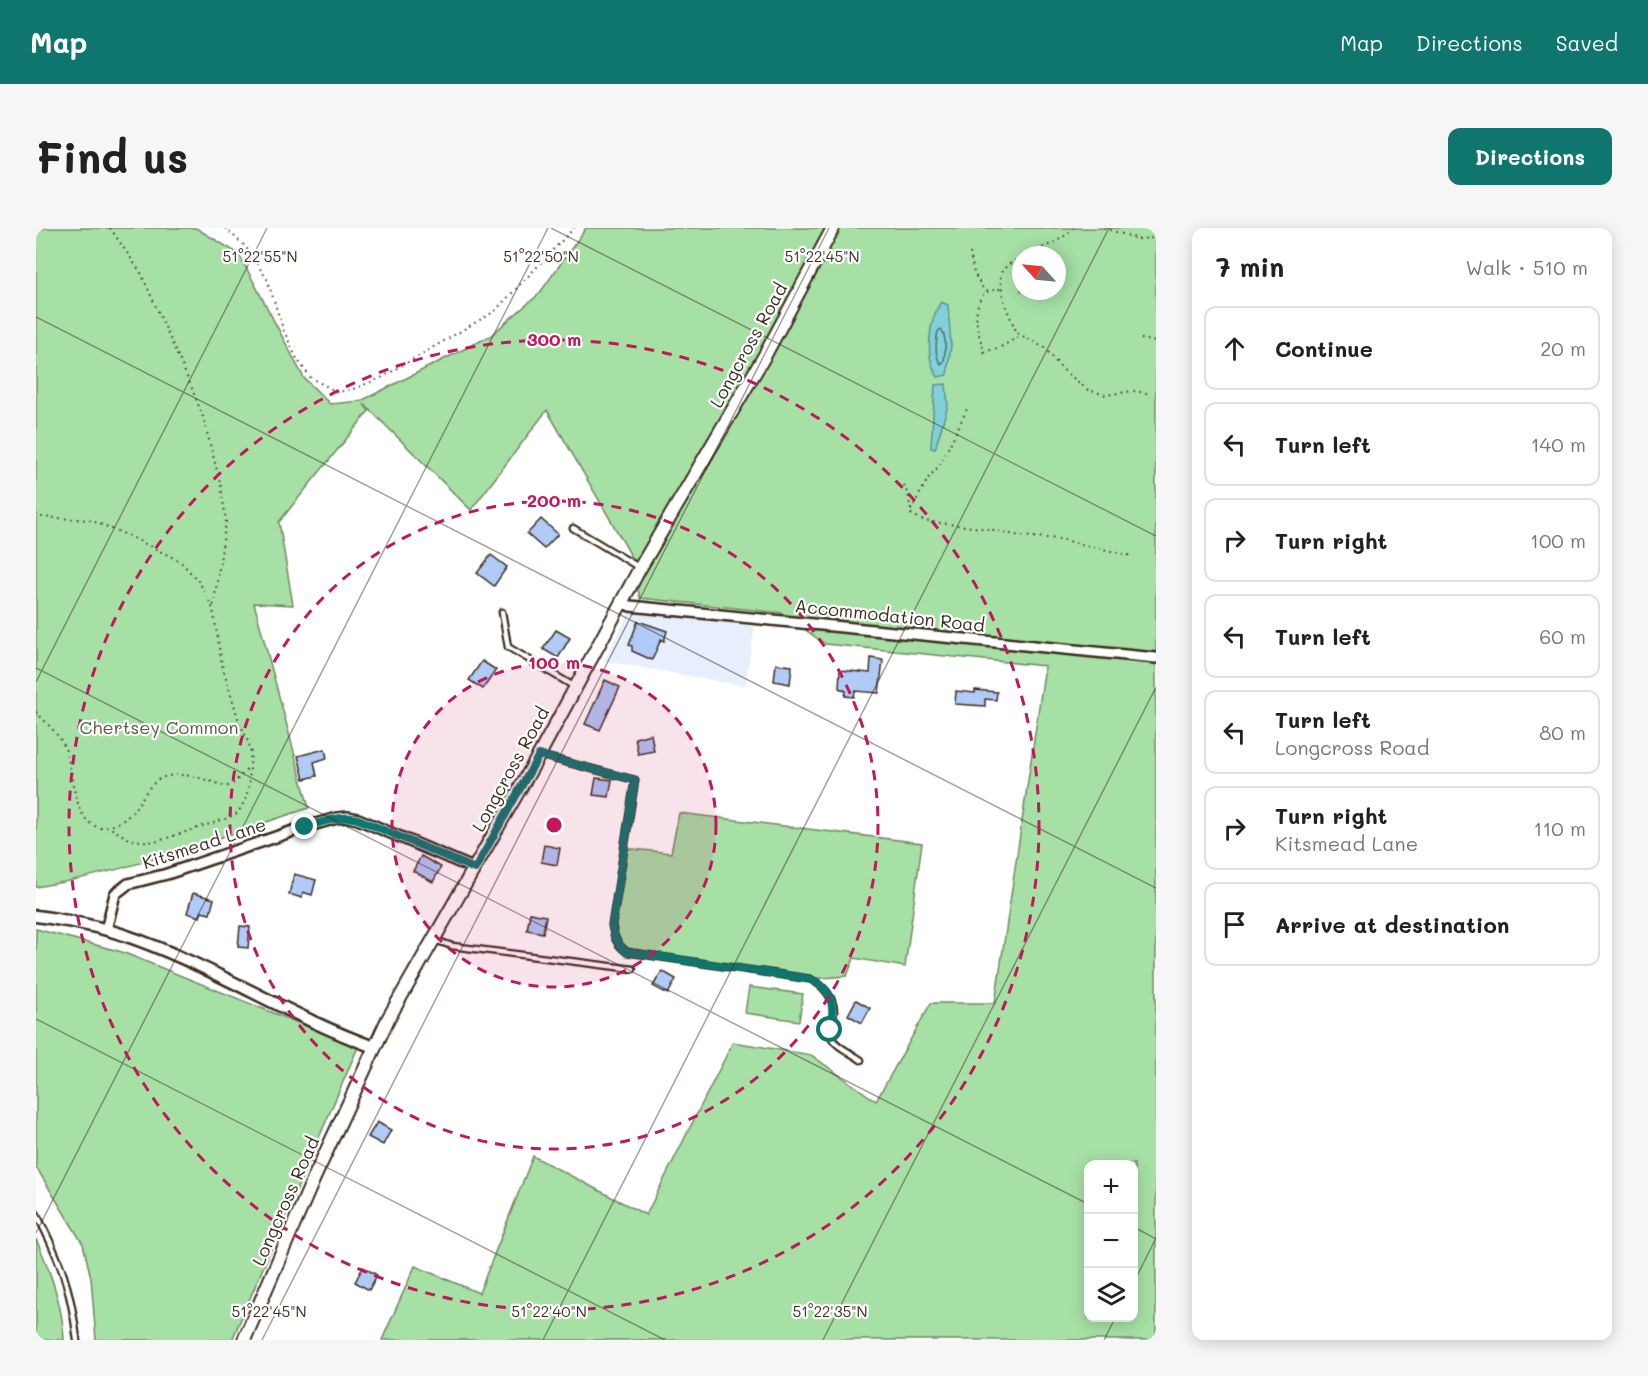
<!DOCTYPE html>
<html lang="en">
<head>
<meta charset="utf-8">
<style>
	:root { --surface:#fff; --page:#f6f6f6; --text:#202124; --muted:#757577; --line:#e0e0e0; --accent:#0f766e }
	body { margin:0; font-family:Mali,sans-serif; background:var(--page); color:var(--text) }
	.controls { position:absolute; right:18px; bottom:18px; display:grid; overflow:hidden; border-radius:12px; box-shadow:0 3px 15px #0003 }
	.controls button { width:54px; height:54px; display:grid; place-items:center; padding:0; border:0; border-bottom:2px solid var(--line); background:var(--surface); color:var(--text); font:30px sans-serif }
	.compass { position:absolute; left:976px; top:18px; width:54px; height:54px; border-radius:50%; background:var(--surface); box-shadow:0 3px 15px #0003; rotate:297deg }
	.stop { position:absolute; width:18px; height:18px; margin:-14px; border:4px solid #0f766e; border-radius:50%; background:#fff }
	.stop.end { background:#0f766e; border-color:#fff; box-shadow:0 2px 6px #0008 }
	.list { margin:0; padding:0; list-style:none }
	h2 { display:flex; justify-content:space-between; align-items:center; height:78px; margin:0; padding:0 24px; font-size:26px }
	h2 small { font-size:20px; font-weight:400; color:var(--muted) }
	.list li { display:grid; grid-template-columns:39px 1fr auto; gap:18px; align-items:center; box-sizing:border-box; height:84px; margin:0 12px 12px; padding:0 12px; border:2px solid var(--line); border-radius:12px }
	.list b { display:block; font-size:22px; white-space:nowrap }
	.list p { margin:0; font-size:20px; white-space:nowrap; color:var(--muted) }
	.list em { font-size:20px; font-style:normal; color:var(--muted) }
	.icon { flex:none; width:33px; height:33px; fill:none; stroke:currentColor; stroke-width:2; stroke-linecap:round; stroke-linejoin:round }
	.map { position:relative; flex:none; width:1120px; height:1112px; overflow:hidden; border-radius:12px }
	header { display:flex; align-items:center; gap:36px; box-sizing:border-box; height:84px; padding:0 30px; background:var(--accent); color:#fff }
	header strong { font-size:28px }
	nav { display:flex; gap:33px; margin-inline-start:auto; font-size:21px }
	.intro { display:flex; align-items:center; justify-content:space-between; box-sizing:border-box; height:144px; padding:0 36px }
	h1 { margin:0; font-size:42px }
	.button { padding:15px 27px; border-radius:12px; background:var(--accent); color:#fff; font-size:21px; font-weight:700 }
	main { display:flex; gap:36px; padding:0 36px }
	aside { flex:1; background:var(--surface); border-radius:12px; box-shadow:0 3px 15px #0003 }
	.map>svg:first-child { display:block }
	.built { fill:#e7effd }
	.green { fill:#a6e0a5; stroke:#708562; stroke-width:1.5; fill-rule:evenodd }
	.water { fill:#80d1d9; stroke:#648e8e; stroke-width:1.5 }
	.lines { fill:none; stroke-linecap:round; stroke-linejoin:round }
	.shore { stroke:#576d69; stroke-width:1.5 }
	.building { fill:#b0cbf8; stroke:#3b2a1e; stroke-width:1.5 }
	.service-casing { stroke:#3b2a1e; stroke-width:9 }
	.minor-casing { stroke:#3b2a1e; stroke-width:14 }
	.tertiary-casing { stroke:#3b2a1e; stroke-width:15 }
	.secondary-casing { stroke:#3b2a1e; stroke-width:16 }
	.path { stroke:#3b2a1e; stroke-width:2; stroke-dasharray:1.5 4.5; stroke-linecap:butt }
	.service { stroke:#fff; stroke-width:4.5 }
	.minor { stroke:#fff; stroke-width:9 }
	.tertiary { stroke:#fff; stroke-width:10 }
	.secondary { stroke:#fff; stroke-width:12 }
	.route { stroke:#0f766e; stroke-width:8 }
	.ticks { fill:none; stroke:#3b2a1e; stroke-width:1.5; stroke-opacity:0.45 }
	.ring { fill:none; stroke:#c2185b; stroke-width:3; stroke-dasharray:10 8 }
	.labels { text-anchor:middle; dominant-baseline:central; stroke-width:4.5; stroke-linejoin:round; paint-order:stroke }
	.street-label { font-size:18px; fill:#3b2a1e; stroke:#fff }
	.park-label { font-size:18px; fill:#565840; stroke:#fff }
	.ticks-label { font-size:15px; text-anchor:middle; fill:#3b2a1e; stroke:#fff; stroke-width:4.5; stroke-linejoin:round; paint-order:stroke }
	.centre { fill:#c2185b; stroke:#fff; stroke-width:3 }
	.ring-label { font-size:18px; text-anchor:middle; font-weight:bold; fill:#c2185b; stroke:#fff; stroke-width:4.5; stroke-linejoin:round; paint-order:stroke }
</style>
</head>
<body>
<header>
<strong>Map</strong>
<nav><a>Map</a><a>Directions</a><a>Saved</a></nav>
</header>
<div class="intro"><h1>Find us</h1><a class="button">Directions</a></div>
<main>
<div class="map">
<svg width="1120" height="1112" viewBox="0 0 1120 1112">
	<rect width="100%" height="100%" fill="#fff"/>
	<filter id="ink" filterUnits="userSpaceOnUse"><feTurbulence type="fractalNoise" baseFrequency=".0167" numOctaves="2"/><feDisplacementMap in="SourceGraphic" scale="12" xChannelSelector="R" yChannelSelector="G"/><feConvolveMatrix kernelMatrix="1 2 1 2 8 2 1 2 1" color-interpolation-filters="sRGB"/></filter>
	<g filter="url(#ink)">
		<polygon class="built" points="595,381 719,398 709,458 568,433"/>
		<g class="green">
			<path d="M0 0H160L203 26 268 150 294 176 325 173 454 108 503 66 550 0H1120V1112H346L379 1038 443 1065 497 928 610 987 697 814 775 827 840 873 895 775H959L1009 438 789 416 746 385 604 370 593 324 511 182 435 282 328 176 333 183 243 294 257 377 218 375 273 580C183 609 94 644 0 659ZM985 27H1021V63H985ZM1052 936H1098V1090H1052Z"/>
			<polygon points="643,585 886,615 869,739 818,730 811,748 774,751 591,724 583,718 576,697 588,620 635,625"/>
			<polygon points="0,701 86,724 322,819 196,1112 60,1112 55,1050 47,1016 0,939"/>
			<polygon points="713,759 767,766 763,793 709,785"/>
			<path d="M0 1011C14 1042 27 1077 28 1112H0Z"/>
		</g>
		<g class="water">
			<path d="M905 74 912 77 915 118 911 147 902 149C888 130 893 92 905 74Z"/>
			<polygon points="910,156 912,177 899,221 895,220 899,157"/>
		</g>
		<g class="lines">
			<path class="shore" d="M905 101C911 109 909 123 908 133L905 136C898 128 900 113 902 103Z"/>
		</g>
		<g class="building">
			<polygon points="505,291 522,306 508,321 491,306"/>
			<polygon points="455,327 471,339 458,358 441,345"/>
			<polygon points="602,393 631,403 628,413 625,411 616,432 596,423 596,418 593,417"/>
			<polygon points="520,402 534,410 522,430 507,421"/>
			<polygon points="835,430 847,432 843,465 819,463 818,469 809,468 810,463 803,460 804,442 834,445"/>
			<polygon points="446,433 460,442 447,461 433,452"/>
			<polygon points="740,436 756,438 754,456 738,453"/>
			<polygon points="569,452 584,459 564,502 549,496"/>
			<polygon points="939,462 961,464 960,472 949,471 949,478 919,476 920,463 939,465"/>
			<polygon points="615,506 618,523 602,526 599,510"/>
			<polygon points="289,521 291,530 278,534 281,548 268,551 262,528"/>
			<polygon points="560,550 576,552 573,569 557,567"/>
			<polygon points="508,617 524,620 521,637 505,634"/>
			<polygon points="385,628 405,639 397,654 377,643"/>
			<polygon points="258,646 280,652 276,667 267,664 266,670 253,666"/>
			<polygon points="157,665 178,671 174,686 166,684 164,689 151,685"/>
			<polygon points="494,685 510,688 507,705 491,702"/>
			<polygon points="204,698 214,699 212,720 202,719"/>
			<polygon points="626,743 640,751 632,766 617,758"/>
			<polygon points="820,772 834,780 826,795 812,787"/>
			<polygon points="341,894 355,902 347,917 332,909"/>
			<polygon points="327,1039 341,1047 333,1062 319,1054"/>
		</g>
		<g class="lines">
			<g class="service-casing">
				<g id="service">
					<polyline points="537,300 604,340"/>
					<polyline points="466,384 472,419 539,459"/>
					<path d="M506 528 599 552 576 697C578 709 580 716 591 724L774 751C787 757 798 769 798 784 797 792 792 800 795 808 799 819 816 825 825 832"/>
					<polyline points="399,712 416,718 597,741"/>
					<path d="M0 985C24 1031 35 1060 41 1112"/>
				</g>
			</g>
			<g class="minor-casing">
				<g id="minor">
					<polyline points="585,374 594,378 1120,430"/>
					<polyline points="70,702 79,666 92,656 131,646 269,599 301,590 312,589 322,591 439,641"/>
				</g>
			</g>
			<g class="tertiary-casing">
				<path id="tertiary" d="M0 688C29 692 57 697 85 706 173 735 251 788 338 819"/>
			</g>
			<g class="secondary-casing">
				<polyline id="secondary" points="208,1112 278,950 352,791 503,527 604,340 729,127 797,0"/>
			</g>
			<g class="path">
				<polyline points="74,0 105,45 155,158 167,189 185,258 190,293 177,381"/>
				<polyline points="189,0 209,18 231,51 247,101 261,131 275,150 301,164 315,162 345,150 459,83 538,0"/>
				<polyline points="1068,0 1102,11 1120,10"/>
				<polyline points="934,25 938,45 949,64"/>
				<path d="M990 27C1007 19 1025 14 1037 0"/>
				<polyline points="985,29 973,36 966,42 964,52 969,77 981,105 1009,120 1026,141 1052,162 1070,167 1097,163 1111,165"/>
				<path d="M964 61 949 64C934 82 942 103 948 124L965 119 984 108"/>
				<polyline points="1105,111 1120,114"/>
				<polyline points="868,257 873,270 875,286 888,293 953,301 984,308 1024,311 1096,328"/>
				<polyline points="875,282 893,249 904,237 932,179"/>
				<polyline points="0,286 5,289 54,292 91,307 144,333 164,355 177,381 186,437 202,490 215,521 213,557 210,570 202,585 189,591 119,614 94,612 73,599"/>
				<path d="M0 484C9 493 21 505 27 516 39 538 34 595 65 600 70 600 75 598 79 596 83 594 88 592 91 589 105 578 110 555 128 549 148 543 172 552 190 559L198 555 213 539"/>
			</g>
			<use href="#service" class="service"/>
			<use href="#minor" class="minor"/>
			<use href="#tertiary" class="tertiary"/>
			<use href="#secondary" class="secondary"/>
		</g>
	</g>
	<g class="lines" filter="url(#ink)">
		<path class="route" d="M269 599C287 594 304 587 322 591L439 641 503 527 599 552 576 697C578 710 581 716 591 724L774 751C798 762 799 779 794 802"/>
	</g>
	<path class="ticks" d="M515 0 1120 308M0 89 1120 660M0 440 1052 976M0 454 231 0M0 791 629 1112M1098 999 1120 1011M0 1005 512 0M1098 1054 1120 1010M226 1112 793 0M507 1112 1073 0M787 1112 1120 459M1068 1112 1079 1090"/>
	<circle cx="518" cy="597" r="162" fill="#c2185b" fill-opacity=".12"/>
	<g class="ring">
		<circle cx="518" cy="597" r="162"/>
		<circle cx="518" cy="597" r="324"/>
		<circle cx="518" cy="597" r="485"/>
	</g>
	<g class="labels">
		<g class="street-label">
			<text transform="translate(712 117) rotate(-61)">Longcross Road</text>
			<text transform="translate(854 387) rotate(6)">Accommodation Road</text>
			<text transform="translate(474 541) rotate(-61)">Longcross Road</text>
			<text transform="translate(168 615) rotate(-18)">Kitsmead Lane</text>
			<text transform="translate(249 973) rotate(-66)">Longcross Road</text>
		</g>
		<g class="park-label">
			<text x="123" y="499">Chertsey Common</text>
		</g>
	</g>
	<g class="ticks-label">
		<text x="224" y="34">51°22'55"N</text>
		<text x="505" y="34">51°22'50"N</text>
		<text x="786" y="34">51°22'45"N</text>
		<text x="233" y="1089">51°22'45"N</text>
		<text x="513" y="1089">51°22'40"N</text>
		<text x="794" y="1089">51°22'35"N</text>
	</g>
	<circle cx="518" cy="597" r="9" class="centre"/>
	<g class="ring-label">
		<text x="518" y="118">300 m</text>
		<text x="518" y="279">200 m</text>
		<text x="518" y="441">100 m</text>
	</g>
</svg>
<div class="controls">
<button>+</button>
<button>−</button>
<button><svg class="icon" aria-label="layers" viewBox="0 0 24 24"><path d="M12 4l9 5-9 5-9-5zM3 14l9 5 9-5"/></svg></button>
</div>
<svg class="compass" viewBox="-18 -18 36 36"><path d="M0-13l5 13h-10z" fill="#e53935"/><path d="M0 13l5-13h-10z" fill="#757577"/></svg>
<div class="stop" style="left:794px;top:802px"></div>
<div class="stop end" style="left:269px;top:599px"></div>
</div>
<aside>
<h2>7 min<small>Walk · 510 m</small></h2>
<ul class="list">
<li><svg class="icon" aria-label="ahead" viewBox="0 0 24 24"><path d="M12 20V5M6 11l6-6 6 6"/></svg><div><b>Continue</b></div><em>20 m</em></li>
<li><svg class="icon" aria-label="left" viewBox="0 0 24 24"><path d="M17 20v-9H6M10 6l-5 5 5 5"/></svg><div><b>Turn left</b></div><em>140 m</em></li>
<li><svg class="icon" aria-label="right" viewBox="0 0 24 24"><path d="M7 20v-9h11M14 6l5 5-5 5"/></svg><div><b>Turn right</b></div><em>100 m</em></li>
<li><svg class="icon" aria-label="left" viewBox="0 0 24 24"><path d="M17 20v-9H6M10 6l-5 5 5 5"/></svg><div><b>Turn left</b></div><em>60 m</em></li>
<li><svg class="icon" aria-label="left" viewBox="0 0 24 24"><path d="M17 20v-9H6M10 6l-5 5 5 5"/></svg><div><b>Turn left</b><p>Longcross Road</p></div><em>80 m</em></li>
<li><svg class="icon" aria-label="right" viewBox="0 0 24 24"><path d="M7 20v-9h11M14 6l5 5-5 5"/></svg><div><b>Turn right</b><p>Kitsmead Lane</p></div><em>110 m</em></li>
<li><svg class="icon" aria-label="arrive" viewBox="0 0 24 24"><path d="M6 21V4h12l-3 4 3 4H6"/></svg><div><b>Arrive at destination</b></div></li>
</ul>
</aside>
</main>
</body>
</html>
